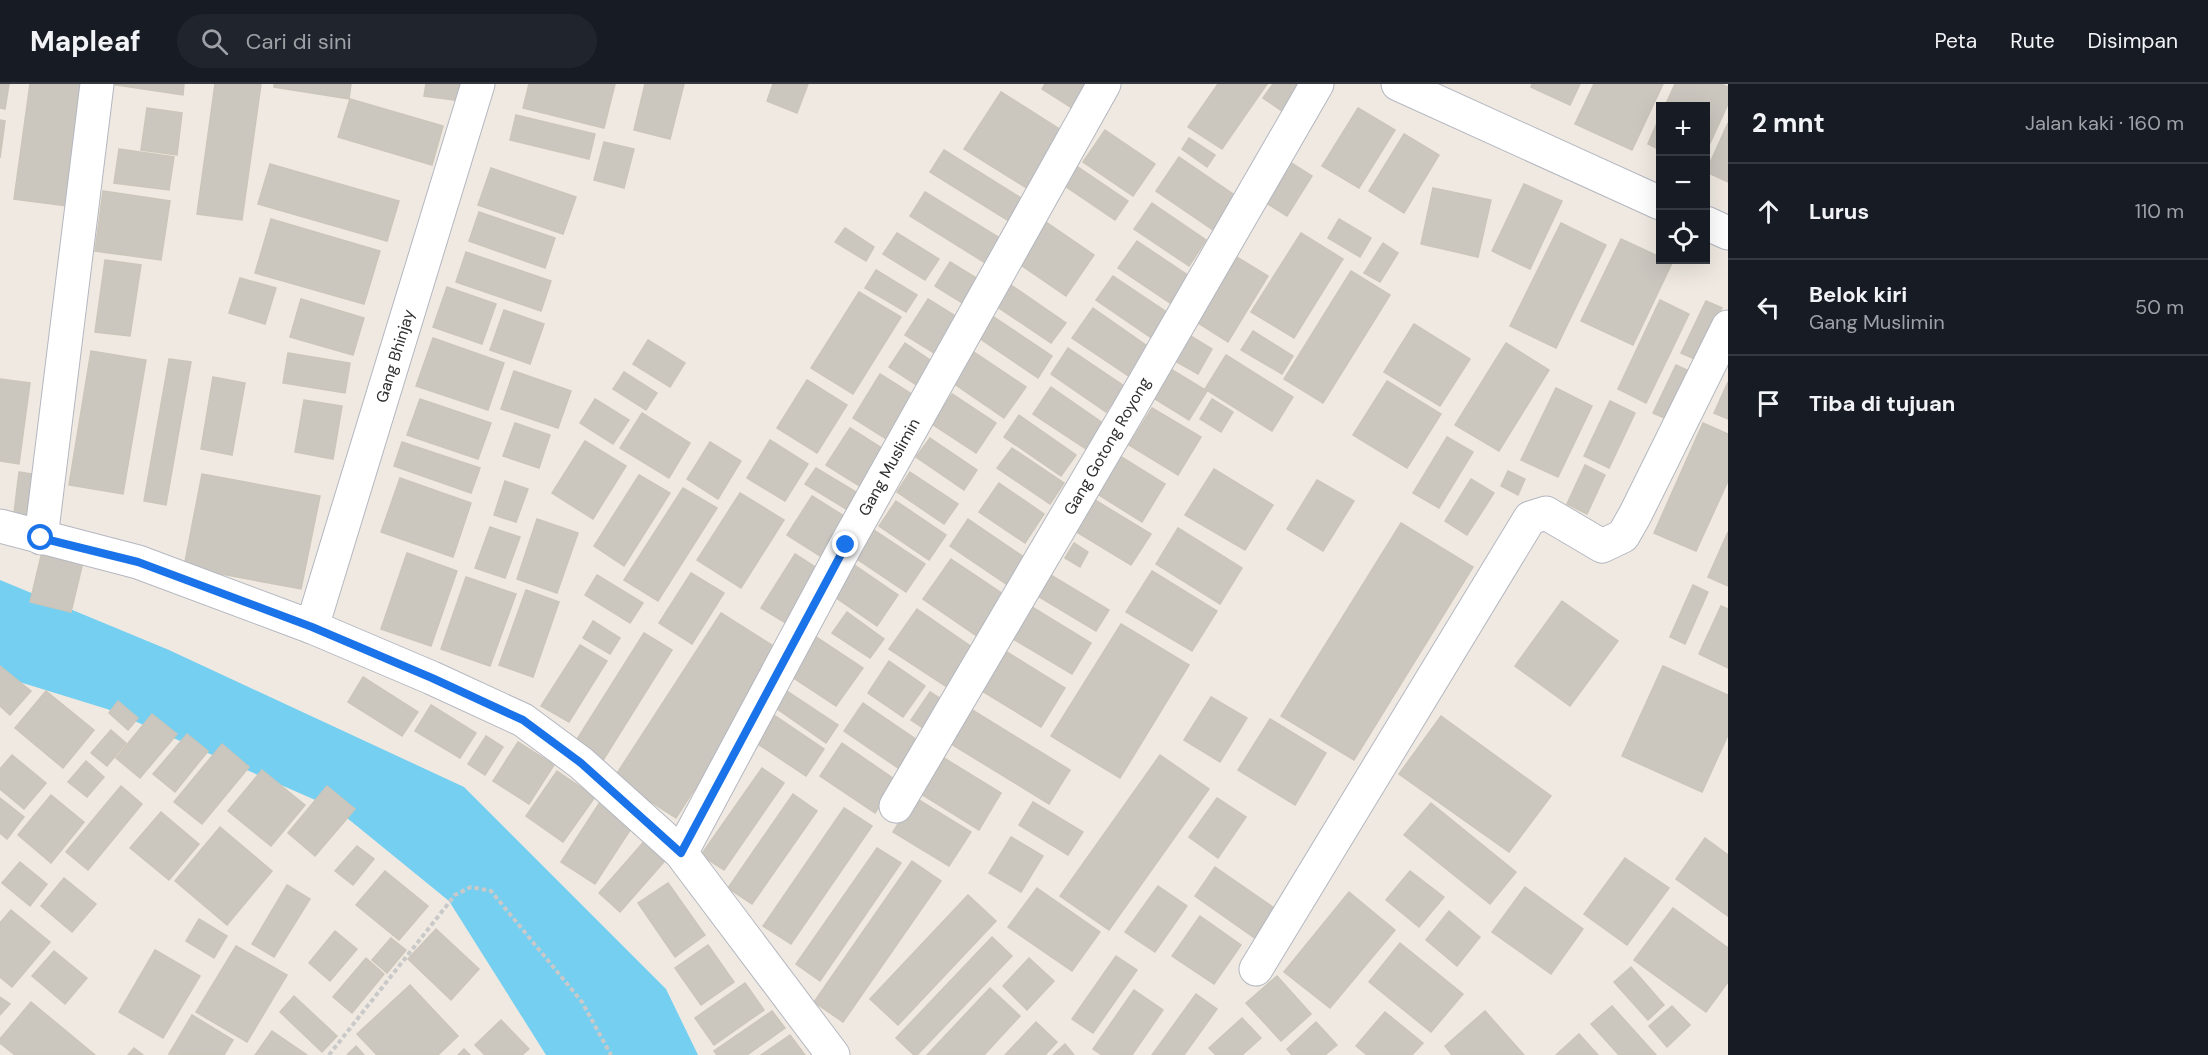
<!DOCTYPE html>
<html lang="id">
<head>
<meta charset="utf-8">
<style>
	:root { --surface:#171b24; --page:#20242c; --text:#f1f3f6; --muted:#9ea1a6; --line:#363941 }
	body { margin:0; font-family:"DM Sans",sans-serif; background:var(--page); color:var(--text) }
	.controls { position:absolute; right:18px; top:18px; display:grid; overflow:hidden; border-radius:0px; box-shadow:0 6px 24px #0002 }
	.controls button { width:54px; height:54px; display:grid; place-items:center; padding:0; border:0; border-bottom:2px solid var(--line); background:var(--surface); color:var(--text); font:30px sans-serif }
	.stop { position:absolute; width:18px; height:18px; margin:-14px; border:4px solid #1a73e8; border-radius:50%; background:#fff }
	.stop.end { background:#1a73e8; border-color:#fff; box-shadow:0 2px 6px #0008 }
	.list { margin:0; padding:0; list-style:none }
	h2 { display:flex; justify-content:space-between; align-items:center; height:78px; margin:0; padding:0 24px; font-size:26px }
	h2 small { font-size:20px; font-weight:400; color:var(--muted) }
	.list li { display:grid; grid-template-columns:39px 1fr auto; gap:18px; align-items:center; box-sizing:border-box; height:96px; padding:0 24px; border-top:2px solid var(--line) }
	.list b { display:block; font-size:22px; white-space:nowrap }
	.list p { margin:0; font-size:20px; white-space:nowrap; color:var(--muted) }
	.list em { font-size:20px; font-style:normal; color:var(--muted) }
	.icon { flex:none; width:33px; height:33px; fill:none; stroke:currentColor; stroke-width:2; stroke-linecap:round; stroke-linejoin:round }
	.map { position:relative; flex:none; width:1728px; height:971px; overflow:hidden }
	header { display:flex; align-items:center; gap:36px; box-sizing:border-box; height:84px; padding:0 30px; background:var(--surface); border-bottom:2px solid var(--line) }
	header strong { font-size:28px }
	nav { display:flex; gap:33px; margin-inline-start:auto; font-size:21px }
	.search { width:420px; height:54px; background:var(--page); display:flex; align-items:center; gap:15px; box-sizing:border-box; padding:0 21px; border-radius:33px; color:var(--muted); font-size:22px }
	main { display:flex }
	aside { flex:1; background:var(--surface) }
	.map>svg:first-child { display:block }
	.water { fill:#75cff0 }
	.building { fill:#cbc7bf; stroke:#cbc5ba; stroke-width:1.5 }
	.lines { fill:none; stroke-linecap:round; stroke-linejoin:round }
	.minor-casing { stroke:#b4b7c1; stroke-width:35 }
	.path { stroke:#c9c9c9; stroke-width:4; stroke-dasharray:4.5 3; stroke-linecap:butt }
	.minor { stroke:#fff; stroke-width:33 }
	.route { stroke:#1a73e8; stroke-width:8 }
	.labels { text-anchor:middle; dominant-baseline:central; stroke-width:5; stroke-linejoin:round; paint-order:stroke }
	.street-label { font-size:16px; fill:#2e2e2e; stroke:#fff }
</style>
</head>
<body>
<header>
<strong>Mapleaf</strong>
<div class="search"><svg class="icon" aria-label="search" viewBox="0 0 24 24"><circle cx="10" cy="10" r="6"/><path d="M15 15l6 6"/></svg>Cari di sini</div>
<nav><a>Peta</a><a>Rute</a><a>Disimpan</a></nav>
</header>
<main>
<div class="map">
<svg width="1728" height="971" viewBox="0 0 1728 971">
	<rect width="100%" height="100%" fill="#efe9e1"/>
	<polygon class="water" points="0,496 169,566 464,703 666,905 698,971 546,971 449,817 336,725 107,625 0,592"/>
	<g class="building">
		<polygon points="0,0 9,0 5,25 0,24"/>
		<polygon points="30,0 84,0 67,122 14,115"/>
		<polygon points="110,0 184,0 183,11"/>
		<polygon points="215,0 261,0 242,136 197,130"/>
		<polygon points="274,0 351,0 349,15 274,3"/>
		<polygon points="426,0 464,0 461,17 424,12"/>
		<polygon points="529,0 615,0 604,44 523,24"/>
		<polygon points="645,0 684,0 670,55 634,46"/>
		<polygon points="773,0 808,0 797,29 767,17"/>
		<polygon points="1045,0 1087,0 1072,24 1042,5"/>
		<polygon points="1218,0 1267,0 1222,65 1188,43"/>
		<polygon points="1273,0 1295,0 1299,3 1282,27 1263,14"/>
		<polygon points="1532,0 1580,0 1570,21 1531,3"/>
		<polygon points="1594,0 1663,0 1632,66 1575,40"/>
		<polygon points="1675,0 1721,0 1728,3 1728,20 1706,68 1706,22 1665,22"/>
		<polygon points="1001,8 1069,51 1033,108 964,65"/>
		<polygon points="350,15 443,42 432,81 338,53"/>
		<polygon points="147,24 182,29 177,71 141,66"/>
		<polygon points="1358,24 1395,46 1359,104 1322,82"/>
		<polygon points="516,31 595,50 589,75 510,56"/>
		<polygon points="1660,32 1660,66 1648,60"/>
		<polygon points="0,36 5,37 0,74"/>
		<polygon points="1728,39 1728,98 1706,88"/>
		<polygon points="1105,46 1155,80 1133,112 1083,78"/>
		<polygon points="1404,50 1439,71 1404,129 1369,107"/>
		<polygon points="1189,54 1215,71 1207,83 1182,65"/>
		<polygon points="604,58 634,65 624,104 594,96"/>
		<polygon points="119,65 174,73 169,106 114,99"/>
		<polygon points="944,66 1026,117 1012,139 930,88"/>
		<polygon points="1179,73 1236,112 1213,146 1156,107"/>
		<polygon points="1285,75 1312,92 1287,132 1260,115"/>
		<polygon points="270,80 399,117 387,157 258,120"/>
		<polygon points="1075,81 1128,117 1115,136 1062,100"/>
		<polygon points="491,84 576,113 563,150 478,121"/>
		<polygon points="1524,100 1562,117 1530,185 1492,167"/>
		<polygon points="1433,104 1491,116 1478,173 1421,160"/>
		<polygon points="103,107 170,117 161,176 95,167"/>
		<polygon points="925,108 1003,156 987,180 910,132"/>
		<polygon points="1152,119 1206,156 1189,182 1134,145"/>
		<polygon points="479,128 555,154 545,184 469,157"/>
		<polygon points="271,135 380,167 364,220 255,189"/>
		<polygon points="1339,135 1371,154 1360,173 1328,154"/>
		<polygon points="1046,138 1094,171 1066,212 1018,179"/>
		<polygon points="1561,139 1606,161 1556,264 1510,242"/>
		<polygon points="845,144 874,163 866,177 835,158"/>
		<polygon points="897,149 939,175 925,196 883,170"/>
		<polygon points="1301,149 1343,175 1294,254 1251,228"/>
		<polygon points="1621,155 1660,173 1660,176 1672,179 1633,261 1581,237"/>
		<polygon points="1137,157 1189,192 1170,219 1118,184"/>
		<polygon points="1383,159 1398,169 1380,198 1364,189"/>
		<polygon points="466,168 551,197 541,227 456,198"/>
		<polygon points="1235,172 1268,192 1228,258 1195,237"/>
		<polygon points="105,176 141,181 130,252 95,248"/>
		<polygon points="950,178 983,198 967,222 935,202"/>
		<polygon points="876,186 917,211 906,228 865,204"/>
		<polygon points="1351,187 1390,211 1323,319 1284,295"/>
		<polygon points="1113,192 1168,229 1150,253 1096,216"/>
		<polygon points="240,194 276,204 265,240 229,229"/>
		<polygon points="1011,201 1066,239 1051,259 996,222"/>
		<polygon points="447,203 496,220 482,260 433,243"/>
		<polygon points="859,208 901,233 853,310 811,284"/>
		<polygon points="301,215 364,234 353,271 290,253"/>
		<polygon points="928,215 957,233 934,269 905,251"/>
		<polygon points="1660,216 1689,230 1646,319 1618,305"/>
		<polygon points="1706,217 1722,224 1697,276 1681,269"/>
		<polygon points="1093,224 1150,264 1130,293 1072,254"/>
		<polygon points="504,226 544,240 530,280 490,266"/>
		<polygon points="994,233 1052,272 1038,294 979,254"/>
		<polygon points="1414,240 1470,275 1440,322 1384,288"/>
		<polygon points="1253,247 1293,272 1282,290 1241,266"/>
		<polygon points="1184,248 1212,265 1198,290 1168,273"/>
		<polygon points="433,254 504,279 488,326 416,302"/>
		<polygon points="648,256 685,279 670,303 633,280"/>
		<polygon points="905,259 933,278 918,302 889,283"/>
		<polygon points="1506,259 1549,286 1499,367 1455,341"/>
		<polygon points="1068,264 1124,302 1106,328 1051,290"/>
		<polygon points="91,267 146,276 123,410 69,401"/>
		<polygon points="974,268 1026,303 1004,334 953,299"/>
		<polygon points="288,269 350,279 345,309 283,299"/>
		<polygon points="1226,271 1293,313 1272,347 1205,305"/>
		<polygon points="169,275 191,278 166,421 144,417"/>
		<polygon points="1164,281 1207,307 1189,336 1147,310"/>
		<polygon points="1676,281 1689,287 1667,335 1653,329"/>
		<polygon points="514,287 571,307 558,344 501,325"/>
		<polygon points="624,288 657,309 646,326 613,305"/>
		<polygon points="880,290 918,314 891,358 853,334"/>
		<polygon points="213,293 245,299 232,371 201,365"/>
		<polygon points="0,295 30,299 19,380 0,377"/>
		<polygon points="807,296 847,321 817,369 777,344"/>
		<polygon points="1387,297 1441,330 1407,384 1353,351"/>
		<polygon points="1728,298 1728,335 1714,329"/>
		<polygon points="1051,303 1107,342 1089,367 1033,330"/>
		<polygon points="1556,304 1592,322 1558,393 1521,376"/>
		<polygon points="952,310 996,339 976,369 932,340"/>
		<polygon points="420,315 491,339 478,375 407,351"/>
		<polygon points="595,315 629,336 613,360 580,339"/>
		<polygon points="1212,315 1233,328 1221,348 1200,335"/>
		<polygon points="304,316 342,322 333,375 295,368"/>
		<polygon points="1610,317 1635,329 1609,384 1584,372"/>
		<polygon points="1152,324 1201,353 1178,391 1129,361"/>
		<polygon points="642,329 690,359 669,394 620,364"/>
		<polygon points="1019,331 1076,371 1061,392 1004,353"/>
		<polygon points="515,339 550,351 539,384 503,372"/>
		<polygon points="1703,339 1728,350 1728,397 1696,467 1654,449"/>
		<polygon points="850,344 885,366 861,403 826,381"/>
		<polygon points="1447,353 1473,368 1439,424 1413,409"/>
		<polygon points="930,354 977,386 964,406 916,373"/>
		<polygon points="770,356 808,380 785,417 747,394"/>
		<polygon points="585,357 626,382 593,435 552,409"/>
		<polygon points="402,358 480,384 471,409 394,382"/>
		<polygon points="710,358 741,377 718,415 687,395"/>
		<polygon points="1012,364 1064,399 1050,420 997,384"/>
		<polygon points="1115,369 1165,400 1142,438 1091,406"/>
		<polygon points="1585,381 1605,391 1587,430 1567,420"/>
		<polygon points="816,384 856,408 846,425 805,400"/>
		<polygon points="1214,385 1273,421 1245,466 1185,431"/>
		<polygon points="1508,387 1525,395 1518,411 1501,402"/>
		<polygon points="19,388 38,391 33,432 14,429"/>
		<polygon points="910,388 958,420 944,440 897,408"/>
		<polygon points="202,390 320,412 301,505 184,483"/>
		<polygon points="639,391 670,409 624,482 594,462"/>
		<polygon points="400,394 471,419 453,473 381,448"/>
		<polygon points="1471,395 1494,409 1467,451 1445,437"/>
		<polygon points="1317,396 1354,417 1323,467 1287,445"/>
		<polygon points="505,397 528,405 516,438 494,431"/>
		<polygon points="999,399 1044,430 1025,459 979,428"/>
		<polygon points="683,404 717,424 658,517 624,496"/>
		<polygon points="740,409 784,436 741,504 697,476"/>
		<polygon points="812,412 844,432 820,472 787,451"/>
		<polygon points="1095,416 1151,450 1131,481 1075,447"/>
		<polygon points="896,417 946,451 929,476 879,442"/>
		<polygon points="537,435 578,449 557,509 517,495"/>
		<polygon points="968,435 1031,478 1012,504 950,462"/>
		<polygon points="1401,439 1473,483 1354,676 1281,632"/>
		<polygon points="490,443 520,453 505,494 475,484"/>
		<polygon points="871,444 925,480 906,508 851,471"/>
		<polygon points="1178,444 1242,484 1220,520 1156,480"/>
		<polygon points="1728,448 1728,502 1708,493"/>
		<polygon points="1074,459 1088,468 1080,483 1065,474"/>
		<polygon points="42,468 83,478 71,528 30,518"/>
		<polygon points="407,469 457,487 431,562 381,545"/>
		<polygon points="795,470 823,488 789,541 761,524"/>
		<polygon points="951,475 1012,516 984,557 923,515"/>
		<polygon points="853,480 898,511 877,542 832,511"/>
		<polygon points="1044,487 1109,526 1096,547 1031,508"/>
		<polygon points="1152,487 1217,527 1192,567 1126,528"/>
		<polygon points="691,489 724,509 692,560 659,539"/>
		<polygon points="597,491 643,519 630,539 585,511"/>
		<polygon points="466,493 516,510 490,582 441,565"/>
		<polygon points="1693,501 1708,508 1685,560 1670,553"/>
		<polygon points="526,506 559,518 533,593 499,581"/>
		<polygon points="1562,517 1618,557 1570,622 1515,582"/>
		<polygon points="1027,520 1091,559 1072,590 1008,552"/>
		<polygon points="1721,522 1728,525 1728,584 1699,570"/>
		<polygon points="917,525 979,568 953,607 889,565"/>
		<polygon points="847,528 884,555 870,574 832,549"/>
		<polygon points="721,529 783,568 676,734 614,694"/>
		<polygon points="593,537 620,554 610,570 583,554"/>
		<polygon points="1121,540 1189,581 1120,694 1051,652"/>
		<polygon points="644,549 672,566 602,678 574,660"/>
		<polygon points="813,551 863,584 836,622 786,589"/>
		<polygon points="580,561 607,577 569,638 541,622"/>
		<polygon points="1002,565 1065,604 1041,643 977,604"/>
		<polygon points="889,577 925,602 903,633 868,609"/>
		<polygon points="0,582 31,607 10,631 0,622"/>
		<polygon points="1663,582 1728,611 1728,651 1702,708 1622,672"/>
		<polygon points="363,593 418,628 402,652 348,618"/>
		<polygon points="784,605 838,641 826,659 773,622"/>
		<polygon points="46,607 94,646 63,684 15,644"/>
		<polygon points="930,608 949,620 929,648 911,636"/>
		<polygon points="1211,613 1247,634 1220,678 1184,656"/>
		<polygon points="118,617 138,634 128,646 109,629"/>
		<polygon points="863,619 917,656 898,684 844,647"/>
		<polygon points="431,621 476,649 460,674 415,647"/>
		<polygon points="969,624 1070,686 1049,720 948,658"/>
		<polygon points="152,630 177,650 140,694 116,674"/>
		<polygon points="774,631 824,665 806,692 755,658"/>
		<polygon points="1441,632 1551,712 1509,768 1399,690"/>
		<polygon points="1270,635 1326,669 1295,721 1238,686"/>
		<polygon points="111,646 126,659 107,682 91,669"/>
		<polygon points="187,650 208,667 175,708 153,690"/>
		<polygon points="486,652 503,663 485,691 468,680"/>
		<polygon points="518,658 554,681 529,720 493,697"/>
		<polygon points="842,659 897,697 875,729 820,692"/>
		<polygon points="222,660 249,683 202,740 174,718"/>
		<polygon points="12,671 46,699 24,725 0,705 0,685"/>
		<polygon points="1160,671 1209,705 1109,846 1060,812"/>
		<polygon points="944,674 1001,709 979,746 921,710"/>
		<polygon points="86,677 104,693 87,713 68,698"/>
		<polygon points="762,684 784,699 724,786 701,771"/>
		<polygon points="262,686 305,721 271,762 228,727"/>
		<polygon points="557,687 595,713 563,758 526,732"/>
		<polygon points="121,702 142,720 88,786 66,768"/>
		<polygon points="327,702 355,725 315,772 288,749"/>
		<polygon points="793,710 817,727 752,820 728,804"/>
		<polygon points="51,711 84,738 51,779 18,751"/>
		<polygon points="914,713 971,748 949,782 893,748"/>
		<polygon points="0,714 24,733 7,755 0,749"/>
		<polygon points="1217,714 1246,733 1218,774 1189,753"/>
		<polygon points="602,715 636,737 595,800 561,778"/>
		<polygon points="1033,718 1083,748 1068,771 1019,741"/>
		<polygon points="1431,719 1516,788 1490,820 1404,751"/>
		<polygon points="844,724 872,742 791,860 763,842"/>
		<polygon points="161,728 199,760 169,796 130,764"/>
		<polygon points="220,743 272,787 227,841 175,797"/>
		<polygon points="1011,753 1043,772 1021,808 989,789"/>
		<polygon points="647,754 669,772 620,828 599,809"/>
		<polygon points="1705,754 1728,771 1728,832 1676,795"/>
		<polygon points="357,762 374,775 353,801 335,787"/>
		<polygon points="877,764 901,779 820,897 796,880"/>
		<polygon points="1625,774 1669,804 1627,861 1584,830"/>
		<polygon points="912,777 941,797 843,938 814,918"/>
		<polygon points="20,778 47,800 30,822 2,799"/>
		<polygon points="1215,783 1277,826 1256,855 1195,812"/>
		<polygon points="385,787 428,822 399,856 356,821"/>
		<polygon points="1410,787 1444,813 1419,843 1386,816"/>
		<polygon points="64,794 96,820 72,848 41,822"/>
		<polygon points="668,799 705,851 675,873 638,819"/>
		<polygon points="287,801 310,815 274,873 252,860"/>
		<polygon points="1158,802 1187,822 1155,868 1125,848"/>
		<polygon points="1525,803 1583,845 1551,890 1492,848"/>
		<polygon points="1037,804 1100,848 1072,887 1008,843"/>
		<polygon points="1349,808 1395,846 1330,924 1284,888"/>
		<polygon points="968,811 996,837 898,941 870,915"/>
		<polygon points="1673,824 1728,864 1728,898 1706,928 1634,876"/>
		<polygon points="11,826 50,858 12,903 0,893 0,839"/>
		<polygon points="1449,827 1480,853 1457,882 1426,856"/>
		<polygon points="1200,832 1241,861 1214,900 1172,872"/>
		<polygon points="199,835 227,852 214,874 186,857"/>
		<polygon points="436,845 479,885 451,916 408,875"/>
		<polygon points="335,847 357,865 330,897 309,879"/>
		<polygon points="992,853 1012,872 917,971 914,971 896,954"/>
		<polygon points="391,854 406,866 387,889 372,876"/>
		<polygon points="1400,859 1463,910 1431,948 1369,898"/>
		<polygon points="708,861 734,898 701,921 675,884"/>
		<polygon points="236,862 287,891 247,958 196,928"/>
		<polygon points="155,866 200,892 163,954 119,928"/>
		<polygon points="54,867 87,894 65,920 32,892"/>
		<polygon points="1116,872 1137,886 1093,949 1072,935"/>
		<polygon points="366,874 384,890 352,929 333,913"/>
		<polygon points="1029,874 1054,897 1027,926 1003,902"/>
		<polygon points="1631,883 1664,921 1648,936 1614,898"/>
		<polygon points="1277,892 1311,930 1281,957 1246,919"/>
		<polygon points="745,899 764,926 714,961 695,934"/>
		<polygon points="410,901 458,952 438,971 377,971 357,950"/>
		<polygon points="990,904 1020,932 984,971 927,971"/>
		<polygon points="1134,906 1163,926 1132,971 1102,971 1093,965"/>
		<polygon points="1196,910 1217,925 1184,971 1152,971"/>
		<polygon points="294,912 337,952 322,968 280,928"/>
		<polygon points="0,913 10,920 0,931"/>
		<polygon points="31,918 95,971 15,971 0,959 0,955"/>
		<polygon points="1612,922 1656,971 1619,971 1591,940"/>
		<polygon points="1672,922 1690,941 1667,963 1649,942"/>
		<polygon points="772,927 785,944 747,971 717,971 714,967"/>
		<polygon points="1485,927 1524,971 1452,971 1445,962"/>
		<polygon points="1385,928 1423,959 1412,971 1367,971 1356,962"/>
		<polygon points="192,931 233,956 224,971 169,970"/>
		<polygon points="1242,934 1261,954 1242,971 1216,971 1209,964"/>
		<polygon points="501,936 529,965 522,971 485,971 475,961"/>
		<polygon points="1036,938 1057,958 1045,971 1005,971"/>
		<polygon points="1316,938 1337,961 1325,971 1292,971 1287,965"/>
		<polygon points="272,947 307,971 255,971"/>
		<polygon points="1579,950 1598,971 1556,971"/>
		<polygon points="790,951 805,971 761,971"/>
		<polygon points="1065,960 1074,971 1053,971"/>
		<polygon points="356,962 364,971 347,971"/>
		<polygon points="134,964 143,971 128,971"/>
		<polygon points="464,965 470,971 458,971"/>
	</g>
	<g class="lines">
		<g class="minor-casing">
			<g id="minor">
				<polyline points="1398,0 1660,119"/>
				<polyline points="1706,139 1728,149"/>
				<polyline points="0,442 138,478 312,543 432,594 523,636 581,679 681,769 833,971"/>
				<polyline points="41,454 97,0"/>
				<polyline points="312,543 478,0"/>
				<polyline points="896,722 1127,329 1317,0"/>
				<polyline points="681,769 846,461 1104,0"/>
				<polyline points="1256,885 1530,434 1546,429 1602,462 1623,452 1635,431 1728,243"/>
			</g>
		</g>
		<polyline class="path" points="329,971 455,811 471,803 491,807 582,918 611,971"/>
		<use href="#minor" class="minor"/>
	</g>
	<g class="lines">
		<polyline class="route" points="41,454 138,478 312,543 432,594 523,636 581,679 681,769 846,461"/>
	</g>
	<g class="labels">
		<g class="street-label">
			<text transform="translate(395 272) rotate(-73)">Gang Bhinjay</text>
			<text transform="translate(1107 362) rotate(-60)">Gang Gotong Royong</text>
			<text transform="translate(889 383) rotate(-61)">Gang Muslimin</text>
		</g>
	</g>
</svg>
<div class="controls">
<button>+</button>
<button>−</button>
<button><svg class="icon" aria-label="locate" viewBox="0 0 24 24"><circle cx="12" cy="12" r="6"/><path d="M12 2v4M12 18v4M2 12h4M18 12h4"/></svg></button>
</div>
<div class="stop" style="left:41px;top:454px"></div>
<div class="stop end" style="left:846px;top:461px"></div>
</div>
<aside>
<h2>2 mnt<small>Jalan kaki · 160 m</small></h2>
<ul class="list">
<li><svg class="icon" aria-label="ahead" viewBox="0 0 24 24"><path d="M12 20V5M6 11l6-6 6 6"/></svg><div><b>Lurus</b></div><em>110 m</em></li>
<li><svg class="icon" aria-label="left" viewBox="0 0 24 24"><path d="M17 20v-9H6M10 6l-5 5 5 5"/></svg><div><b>Belok kiri</b><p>Gang Muslimin</p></div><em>50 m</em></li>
<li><svg class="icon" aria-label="arrive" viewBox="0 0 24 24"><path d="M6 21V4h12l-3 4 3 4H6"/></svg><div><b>Tiba di tujuan</b></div></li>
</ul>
</aside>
</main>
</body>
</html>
